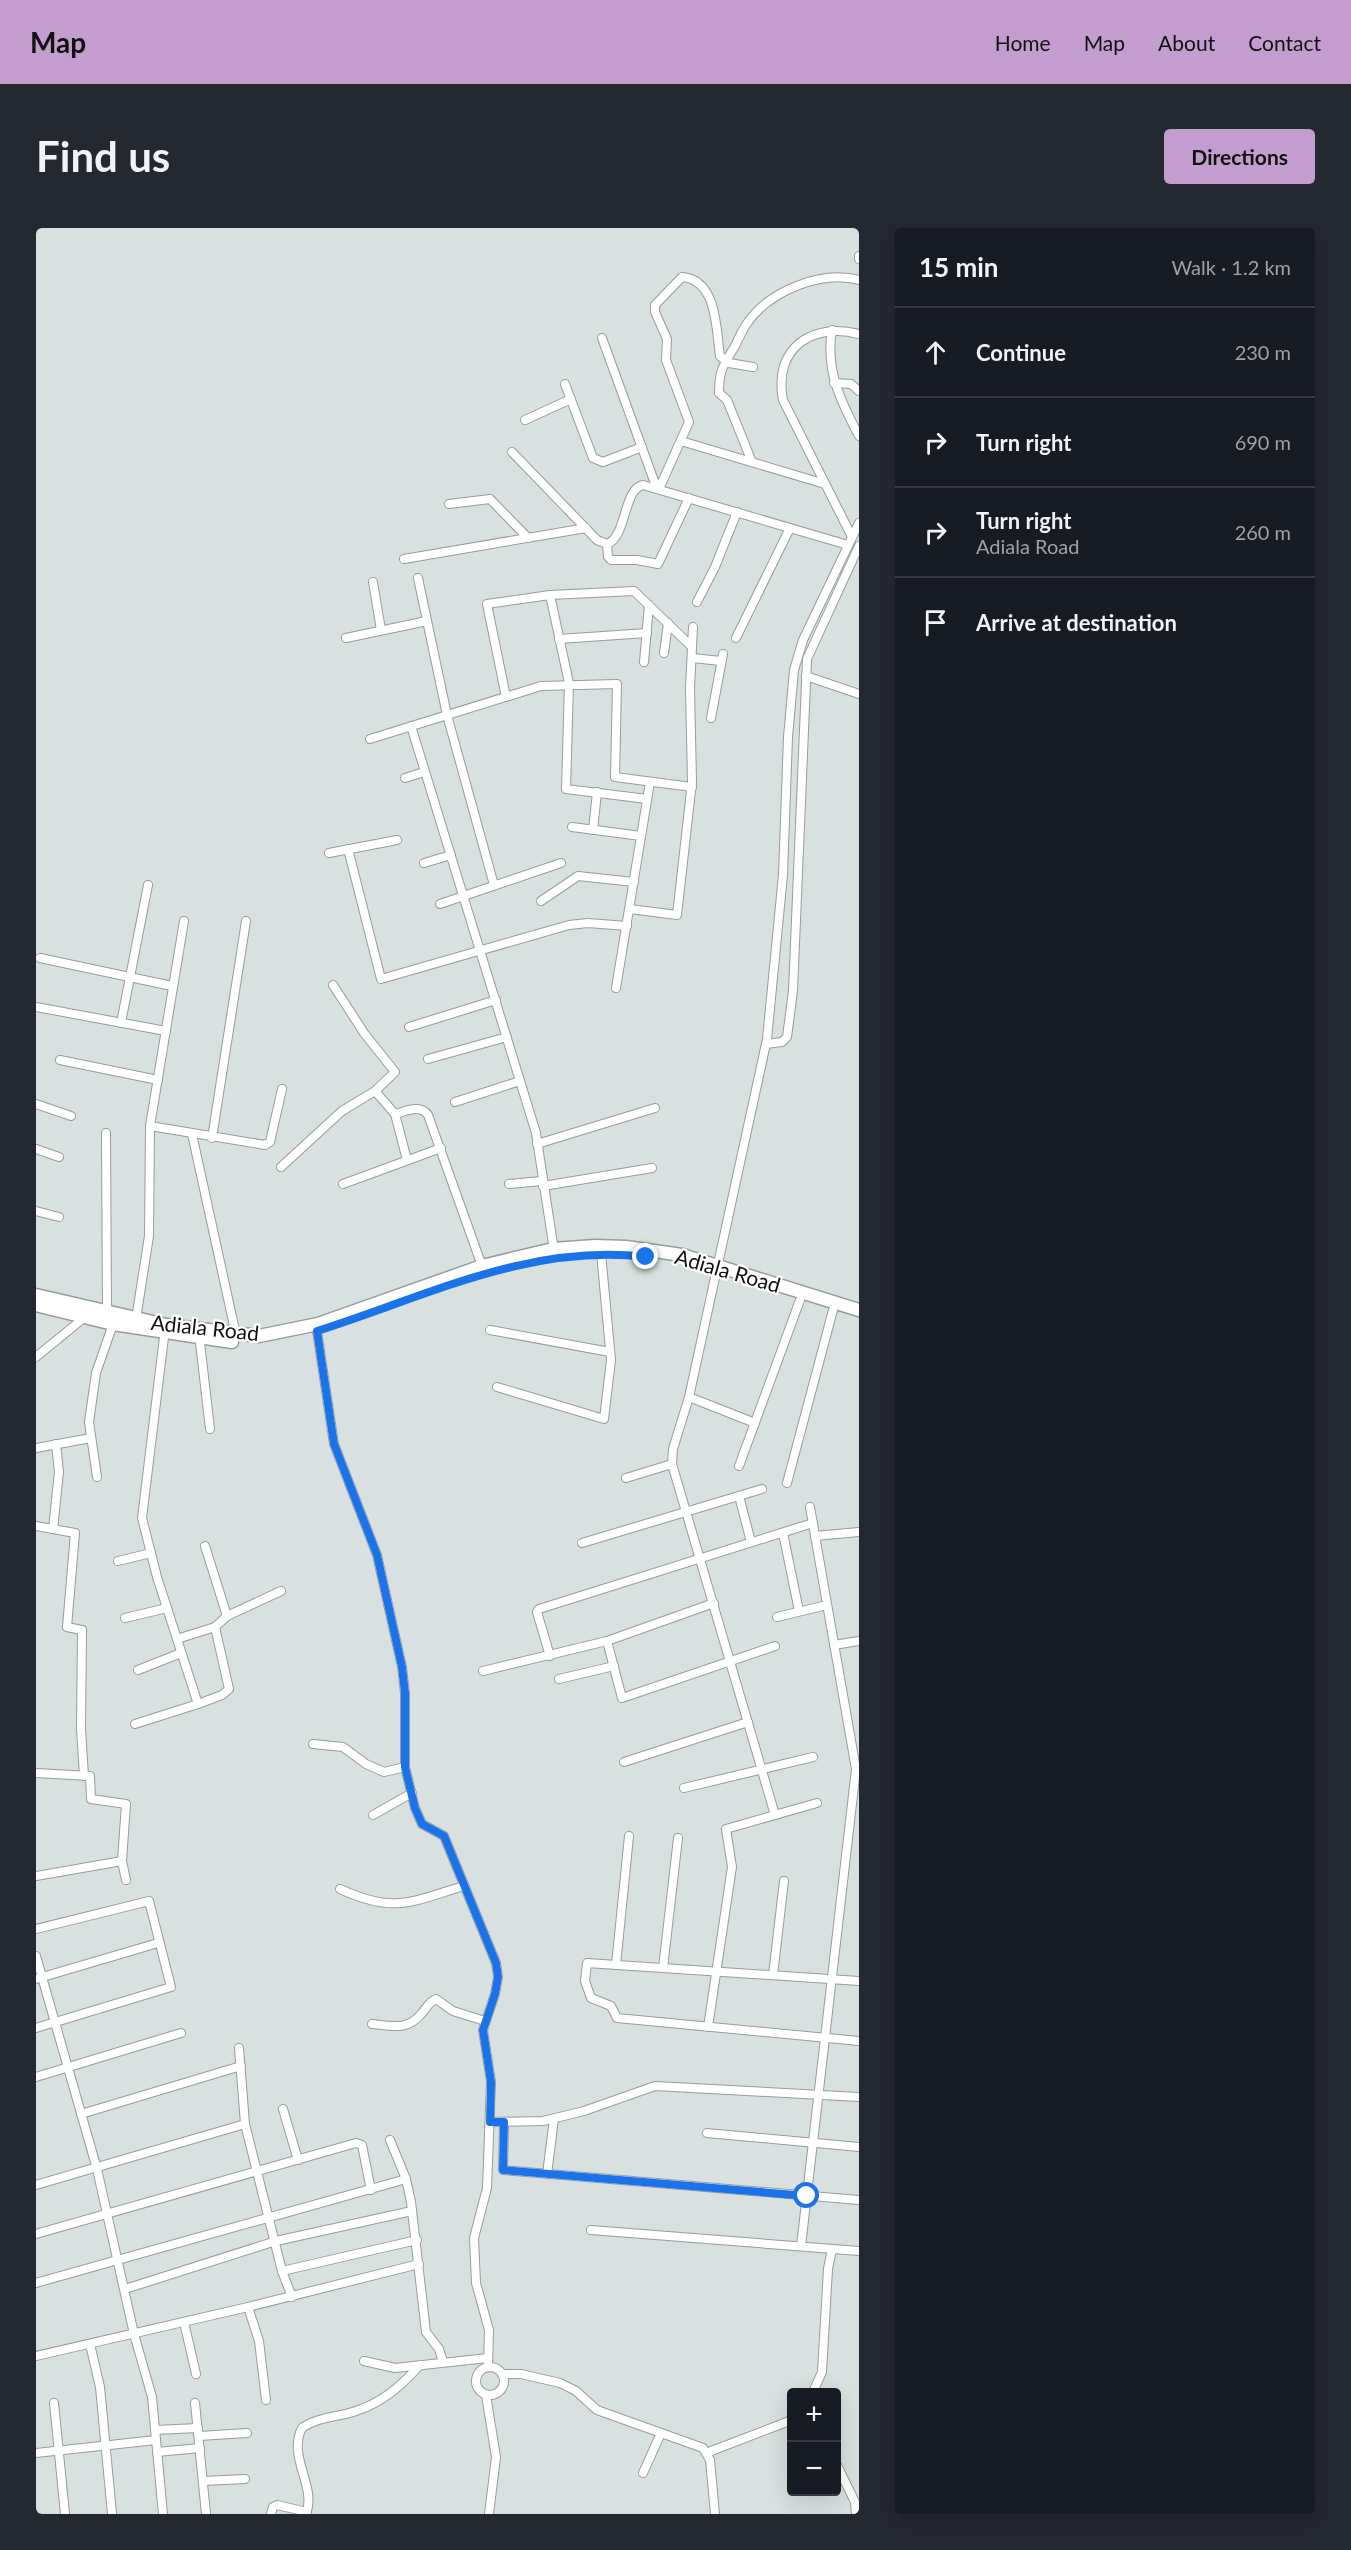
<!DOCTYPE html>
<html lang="en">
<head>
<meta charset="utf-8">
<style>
	:root { --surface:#171b24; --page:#242831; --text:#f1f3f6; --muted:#9ea1a6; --line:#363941; --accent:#c49dcf }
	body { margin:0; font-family:Lato,sans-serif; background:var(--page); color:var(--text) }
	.controls { position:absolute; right:18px; bottom:18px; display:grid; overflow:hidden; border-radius:6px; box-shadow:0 6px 24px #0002 }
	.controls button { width:54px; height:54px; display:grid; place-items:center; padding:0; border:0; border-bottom:2px solid var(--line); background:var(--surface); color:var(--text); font:30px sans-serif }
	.stop { position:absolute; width:18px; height:18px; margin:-14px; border:4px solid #1a73e8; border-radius:50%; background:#fff }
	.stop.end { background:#1a73e8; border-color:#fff; box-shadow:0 2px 6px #0008 }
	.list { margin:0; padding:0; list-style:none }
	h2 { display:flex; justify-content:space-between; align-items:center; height:78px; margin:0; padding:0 24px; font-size:26px }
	h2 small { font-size:20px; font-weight:400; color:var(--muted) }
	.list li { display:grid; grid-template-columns:39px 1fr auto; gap:18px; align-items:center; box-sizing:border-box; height:90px; padding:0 24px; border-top:2px solid var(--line) }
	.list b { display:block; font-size:22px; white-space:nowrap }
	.list p { margin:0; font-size:20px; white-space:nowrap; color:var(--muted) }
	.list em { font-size:20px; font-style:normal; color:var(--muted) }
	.icon { flex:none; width:33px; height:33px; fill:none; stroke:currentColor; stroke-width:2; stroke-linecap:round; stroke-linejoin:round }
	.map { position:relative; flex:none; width:823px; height:2286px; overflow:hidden; border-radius:6px }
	header { display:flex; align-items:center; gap:36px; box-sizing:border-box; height:84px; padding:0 30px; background:var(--accent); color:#111 }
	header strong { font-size:28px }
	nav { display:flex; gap:33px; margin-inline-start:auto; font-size:21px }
	.intro { display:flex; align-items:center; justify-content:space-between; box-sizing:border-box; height:144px; padding:0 36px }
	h1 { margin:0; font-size:42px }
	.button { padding:15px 27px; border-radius:6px; background:var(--accent); color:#111; font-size:21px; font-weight:700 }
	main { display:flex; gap:36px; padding:0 36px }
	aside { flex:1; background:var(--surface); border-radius:6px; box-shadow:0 6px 24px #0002 }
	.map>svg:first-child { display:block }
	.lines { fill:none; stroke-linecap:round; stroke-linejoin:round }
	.street-casing { stroke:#979d9e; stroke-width:10 }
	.primary-casing { stroke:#979d9e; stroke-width:15 }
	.street { stroke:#fff; stroke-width:8 }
	.primary { stroke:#fff; stroke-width:12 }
	.route { stroke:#1a73e8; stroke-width:8 }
	.labels { text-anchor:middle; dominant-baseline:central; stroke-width:4.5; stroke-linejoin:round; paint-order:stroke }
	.street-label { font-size:21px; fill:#0f1111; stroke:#fff }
</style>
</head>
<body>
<header>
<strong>Map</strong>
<nav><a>Home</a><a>Map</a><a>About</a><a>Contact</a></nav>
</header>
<div class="intro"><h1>Find us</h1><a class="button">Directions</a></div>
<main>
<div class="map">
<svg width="823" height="2286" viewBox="0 0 823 2286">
	<rect width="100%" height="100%" fill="#d9e0e0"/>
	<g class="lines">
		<g class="street-casing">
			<g id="street">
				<polyline points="823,28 823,31"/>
				<path d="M796 102C789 142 805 174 823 208"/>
				<polyline points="566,110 621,261"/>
				<polyline points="798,155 815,156 823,163"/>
				<polyline points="529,156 557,230 567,234 606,219"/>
				<polyline points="489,192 535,171"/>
				<polyline points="645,213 789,256"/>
				<polyline points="476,224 561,312 571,316"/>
				<path d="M716 234 691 172 683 165C683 145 686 139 696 123 702 114 705 103 712 94 734 63 785 42 823 52"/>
				<path d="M623 261 653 194 630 132 631 111 619 84V77L646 49C682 52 680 103 684 128L693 135 717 139"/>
				<polyline points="413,276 454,271 492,310"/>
				<path d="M816 309 747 172C737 120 776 94 823 106"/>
				<path d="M571 316C591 309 587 261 607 257L812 317"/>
				<polyline points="571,316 572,329 575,332 601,332 622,336 653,270"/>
				<polyline points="368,331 550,300"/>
				<polyline points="382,350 411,487 458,657"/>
				<polyline points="337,354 345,402"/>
				<polyline points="514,367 533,455 530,561 611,571"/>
				<polyline points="661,374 679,339 701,284"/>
				<polyline points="310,410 391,393"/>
				<polyline points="700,410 754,300"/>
				<polyline points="523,411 611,405"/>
				<polyline points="628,425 632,395"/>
				<polyline points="656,430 685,433"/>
				<polyline points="608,434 613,377"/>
				<polyline points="770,448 823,466"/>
				<polyline points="470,469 451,376 514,367 598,363 656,419"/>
				<polyline points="675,490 687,426"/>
				<polyline points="375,498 500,905 519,1029"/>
				<polyline points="334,511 505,458 581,456 579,549 656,559"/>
				<polyline points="369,550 388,544"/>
				<polyline points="536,599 605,608"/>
				<polyline points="557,602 561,564"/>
				<polyline points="312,621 345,751 533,697 552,695 591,698"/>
				<polyline points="293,625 361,612"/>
				<polyline points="388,635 415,627"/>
				<polyline points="505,673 542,648 598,654"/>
				<polyline points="404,676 525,635"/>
				<polyline points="594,681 641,687 656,554 654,460 657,399"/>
				<polyline points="4,730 136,758"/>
				<polyline points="580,760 614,554"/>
				<polyline points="0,779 130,803"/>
				<polyline points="85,795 112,657"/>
				<polyline points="373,799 460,772"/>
				<polyline points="730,816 746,814 751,809 757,763 771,431 823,318"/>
				<polyline points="392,831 471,809"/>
				<polyline points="24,832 122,852"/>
				<polyline points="339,863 359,886 371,932"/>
				<polyline points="419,874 484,853"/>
				<polyline points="0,876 35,888"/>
				<path d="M359 886C371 883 384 876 392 887L446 1038"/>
				<polyline points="114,898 229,917 234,914 246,861"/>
				<polyline points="70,905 71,1084"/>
				<polyline points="156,906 200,1107"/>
				<polyline points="176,910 210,693"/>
				<polyline points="501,916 619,880"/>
				<polyline points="0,921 23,929"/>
				<polyline points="245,939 306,883 339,863 359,844 328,805 297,757"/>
				<polyline points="307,956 405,920"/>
				<polyline points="473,956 506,953"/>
				<polyline points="507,958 616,940"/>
				<polyline points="0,983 23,989"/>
				<polyline points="100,1091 113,1008 114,898 148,693"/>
				<polyline points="454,1102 574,1124"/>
				<polyline points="281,1103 298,1216 341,1327 366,1439 369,1465 369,1539 379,1580 386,1596 408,1608 460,1735 462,1749 459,1766 447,1802 455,1854 451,1960 438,2010 440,2055 453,2102 452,2139"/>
				<polyline points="163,1106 174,1201"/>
				<polyline points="0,1129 49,1089"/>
				<polyline points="461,1159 568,1191 575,1132 565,1025"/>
				<polyline points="653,1169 719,1195"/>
				<polyline points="0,1220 55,1210"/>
				<polyline points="703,1238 764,1072"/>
				<polyline points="61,1249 53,1194 60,1145 77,1096"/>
				<polyline points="590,1250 636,1236"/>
				<polyline points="751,1255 797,1082"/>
				<polyline points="703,1268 715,1314"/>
				<polyline points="0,1298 39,1305 31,1399 46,1402 45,1501 48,1548"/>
				<polyline points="17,1301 23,1244 20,1216"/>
				<polyline points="747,1305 763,1383"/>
				<polyline points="779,1308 823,1304"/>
				<polyline points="546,1315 726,1261"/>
				<polyline points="169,1318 191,1388"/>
				<polyline points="82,1333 115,1325"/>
				<polyline points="741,1389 791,1377"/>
				<polyline points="89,1390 131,1380"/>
				<polyline points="141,1411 179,1399 191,1388 245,1363"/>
				<polyline points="571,1413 586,1470 739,1418"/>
				<polyline points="798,1417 823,1413"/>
				<polyline points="514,1428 501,1384 503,1381 777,1295"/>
				<polyline points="102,1442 145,1425"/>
				<polyline points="447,1443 571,1413 678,1375"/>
				<polyline points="523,1451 578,1438"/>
				<polyline points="162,1476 186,1467 193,1461 179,1399"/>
				<polyline points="99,1496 162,1476 121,1349 106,1290 129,1101"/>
				<polyline points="277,1516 307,1519 330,1536 348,1544 369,1539"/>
				<polyline points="588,1534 712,1494"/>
				<polyline points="0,1545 54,1548 55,1571 90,1576 86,1633 90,1652"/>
				<polyline points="648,1560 777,1529"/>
				<polyline points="337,1587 376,1565"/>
				<polyline points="739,1587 636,1236 637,1221 653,1169 731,811 747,647 752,509 758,442 767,412 823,295"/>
				<polyline points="0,1648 86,1633"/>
				<path d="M304 1661C359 1686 374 1674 428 1658"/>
				<polyline points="0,1701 113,1673 135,1759 0,1800"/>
				<polyline points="0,1728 61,1941 98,2106 116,2169 127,2286"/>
				<polyline points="580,1737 593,1608"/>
				<polyline points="627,1740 642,1610"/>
				<polyline points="737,1747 748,1653"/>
				<polyline points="0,1751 122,1715"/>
				<polyline points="823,1753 551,1735 549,1753 555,1770 575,1778 581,1790 823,1813"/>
				<path d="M336 1796C356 1798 372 1803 386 1785 391 1779 393 1774 400 1771L417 1783 449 1793"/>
				<polyline points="672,1799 696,1639 690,1601 781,1575"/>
				<polyline points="203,1820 209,1896 246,2043 256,2069"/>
				<polyline points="0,1849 145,1805"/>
				<polyline points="247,1881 262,1932"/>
				<polyline points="45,1886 205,1838"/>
				<polyline points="454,1894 507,1893 548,1883 619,1858 823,1869"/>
				<polyline points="468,1894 467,1942 823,1972"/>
				<polyline points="671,1905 823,1919"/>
				<polyline points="354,1912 370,1951 375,1974 390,2104 403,2121 407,2134"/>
				<polyline points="511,1946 518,1891"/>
				<polyline points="0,1957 209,1896"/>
				<polyline points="555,2002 823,2023"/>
				<polyline points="0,2006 320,1915 326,1917 335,1962"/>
				<polyline points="765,2018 820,1541 774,1279"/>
				<polyline points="246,2043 381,2012"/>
				<polyline points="0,2055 370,1951"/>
				<polyline points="89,2061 240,2013 376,1983"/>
				<polyline points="212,2079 223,2113 230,2172"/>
				<polyline points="148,2094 160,2146"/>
				<polyline points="54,2116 64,2159 76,2286"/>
				<polyline points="0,2128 212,2079 383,2036"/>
				<polyline points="328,2133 359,2140 452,2130"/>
				<circle cx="454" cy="2153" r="14"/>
				<polyline points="466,2146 485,2146 524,2155 540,2163 561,2182 667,2220 674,2232 679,2286"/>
				<polyline points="777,2164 786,2144 792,2041 796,2021"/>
				<polyline points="450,2167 460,2229 453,2286"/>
				<polyline points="18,2175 29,2286"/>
				<polyline points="159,2175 170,2286"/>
				<polyline points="119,2202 162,2200"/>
				<polyline points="163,2208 211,2205"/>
				<polyline points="121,2224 164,2220"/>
				<polyline points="0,2225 120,2212"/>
				<polyline points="670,2225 756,2192"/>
				<polyline points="800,2235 819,2274 820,2286"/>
				<polyline points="607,2245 625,2205"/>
				<polyline points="168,2253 209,2251"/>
				<polyline points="235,2286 237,2279 241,2277 271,2284"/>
				<path d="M270 2286C281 2258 251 2229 266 2200 281 2189 303 2189 320 2183 347 2174 365 2158 384 2137"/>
			</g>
		</g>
		<g class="primary-casing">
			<g id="primary">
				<polyline points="0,1067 130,1097 223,1108 282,1096 446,1038 517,1021 559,1018 590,1019 646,1027 823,1082"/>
				<polyline points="0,1077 77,1096 196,1114"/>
			</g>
		</g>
		<use href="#street" class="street"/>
		<use href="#primary" class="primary"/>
	</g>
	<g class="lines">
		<path class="route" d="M610 1029C493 1015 389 1069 281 1103L298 1216 341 1327 366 1439 369 1465V1539L379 1580 386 1596 408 1608 460 1735 462 1749 459 1766 447 1802 455 1854 454 1894H468L467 1942 771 1968"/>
	</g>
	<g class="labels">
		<g class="street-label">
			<text transform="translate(692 1042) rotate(16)">Adiala Road</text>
			<text transform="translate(169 1099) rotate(6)">Adiala Road</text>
		</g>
	</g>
</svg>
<div class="controls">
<button>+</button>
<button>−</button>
</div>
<div class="stop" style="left:771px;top:1968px"></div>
<div class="stop end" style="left:610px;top:1029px"></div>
</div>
<aside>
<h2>15 min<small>Walk · 1.2 km</small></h2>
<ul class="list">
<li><svg class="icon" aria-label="ahead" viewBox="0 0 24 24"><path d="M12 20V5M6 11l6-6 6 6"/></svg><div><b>Continue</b></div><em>230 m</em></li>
<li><svg class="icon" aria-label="right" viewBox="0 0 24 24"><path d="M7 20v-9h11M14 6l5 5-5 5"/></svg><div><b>Turn right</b></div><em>690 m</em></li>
<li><svg class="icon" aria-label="right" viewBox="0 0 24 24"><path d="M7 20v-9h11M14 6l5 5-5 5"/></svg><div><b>Turn right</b><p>Adiala Road</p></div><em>260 m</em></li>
<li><svg class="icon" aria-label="arrive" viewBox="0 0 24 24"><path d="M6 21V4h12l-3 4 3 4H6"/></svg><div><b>Arrive at destination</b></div></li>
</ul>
</aside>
</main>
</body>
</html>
